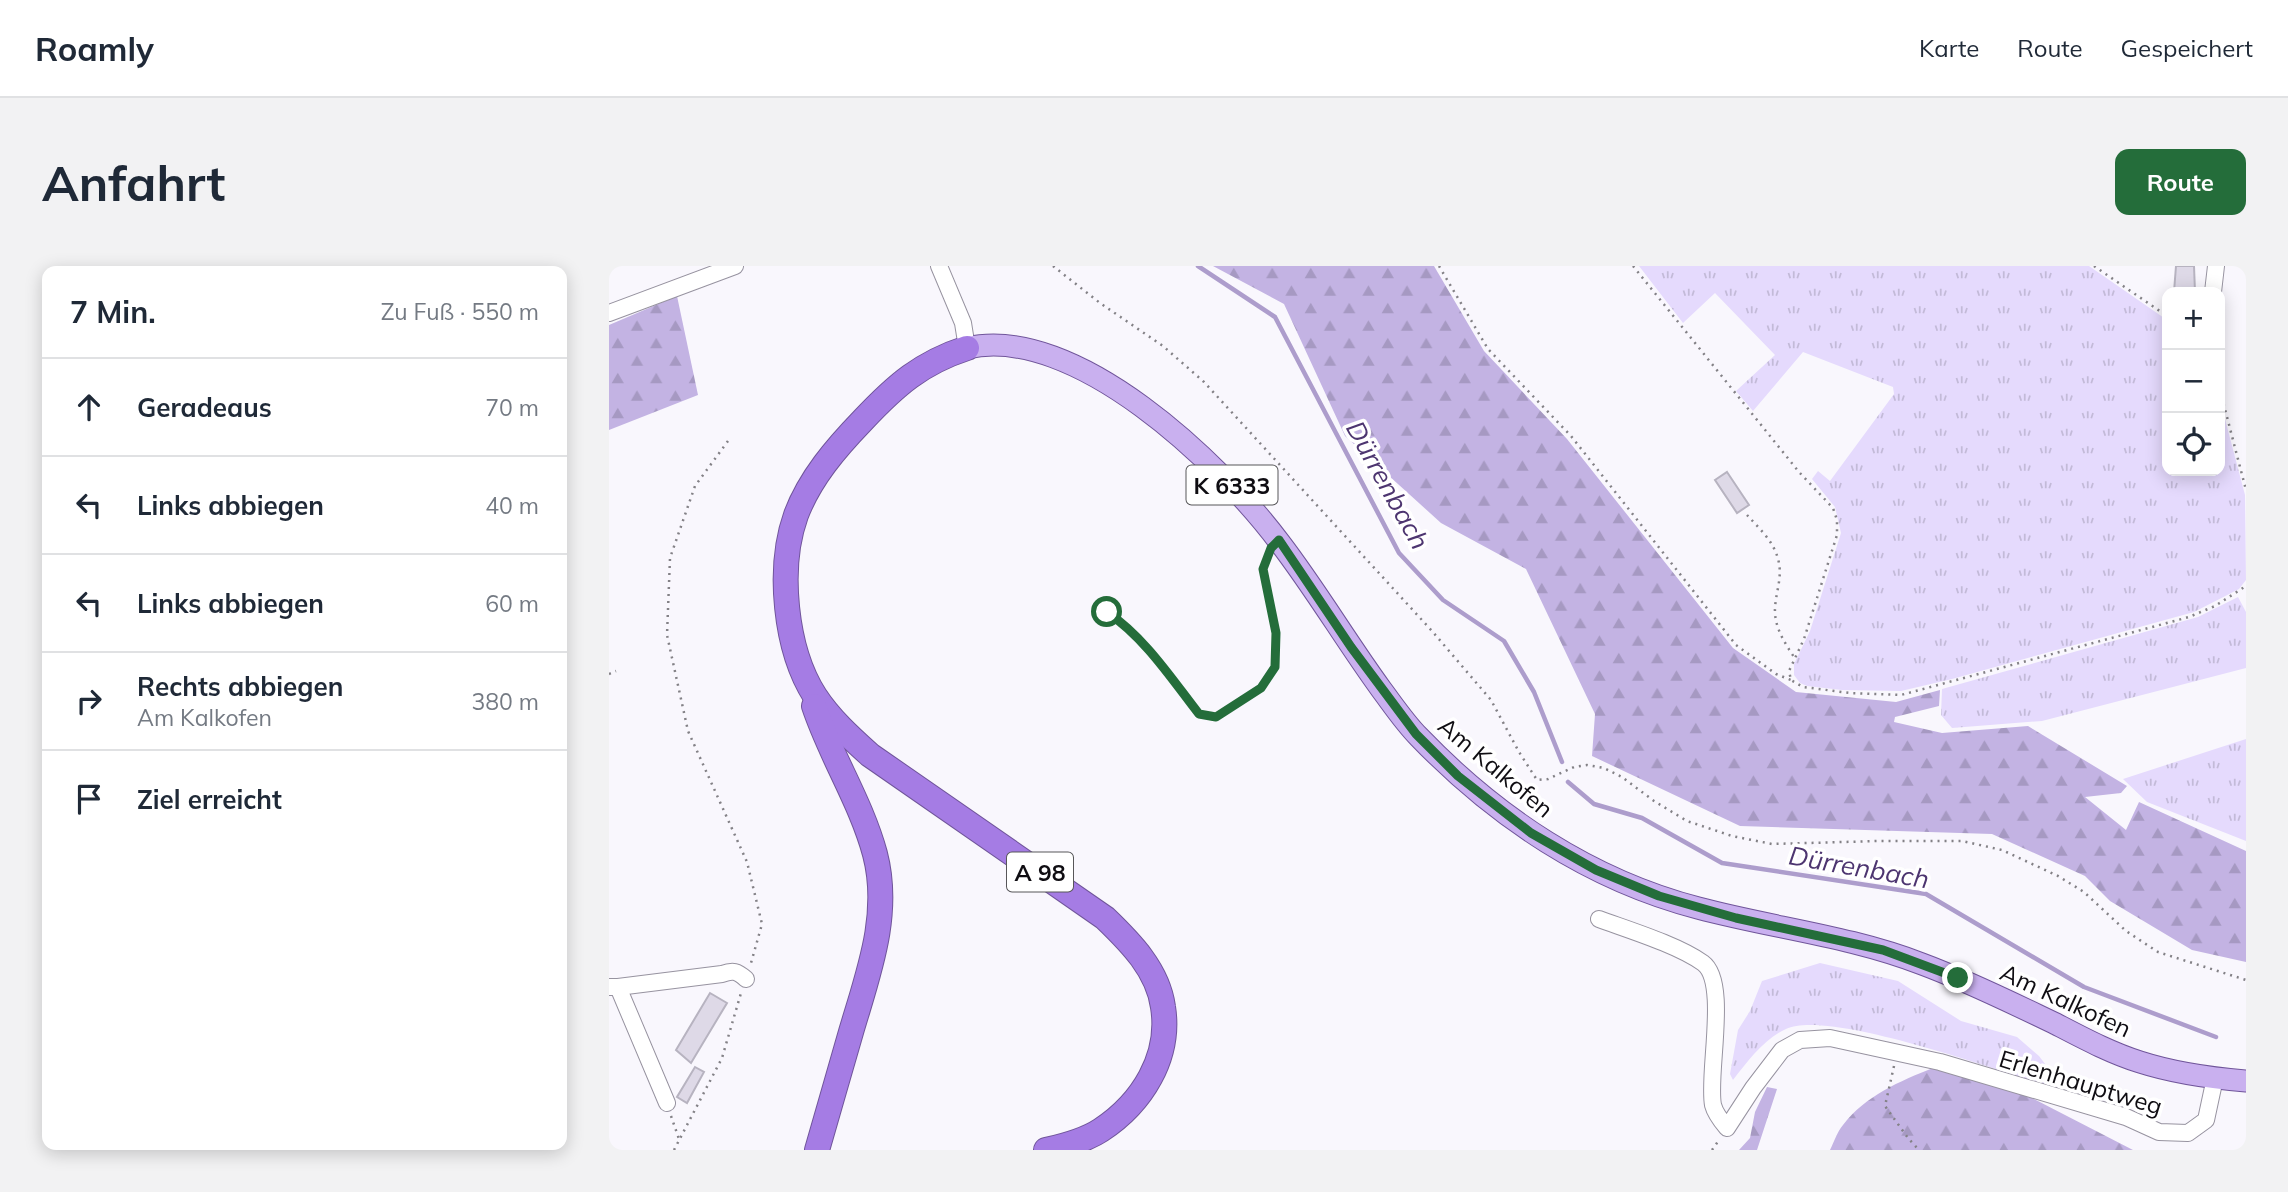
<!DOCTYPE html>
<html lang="de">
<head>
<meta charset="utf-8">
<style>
	:root { --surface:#fff; --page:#f2f2f3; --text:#1f2937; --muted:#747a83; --line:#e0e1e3; --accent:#246d3a }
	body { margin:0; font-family:Mulish,sans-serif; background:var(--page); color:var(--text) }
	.controls { position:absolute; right:21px; top:21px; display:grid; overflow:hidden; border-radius:14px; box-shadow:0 4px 18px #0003 }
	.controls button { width:63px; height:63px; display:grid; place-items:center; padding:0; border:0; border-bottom:2px solid var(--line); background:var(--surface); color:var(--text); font:35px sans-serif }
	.stop { position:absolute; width:21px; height:21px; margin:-16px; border:5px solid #246d3a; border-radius:50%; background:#fff }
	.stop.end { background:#246d3a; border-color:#fff; box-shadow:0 2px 7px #0008 }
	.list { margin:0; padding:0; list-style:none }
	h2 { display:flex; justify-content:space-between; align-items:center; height:91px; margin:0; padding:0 28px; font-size:30px }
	h2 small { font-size:23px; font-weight:400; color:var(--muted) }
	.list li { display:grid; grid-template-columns:46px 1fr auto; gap:21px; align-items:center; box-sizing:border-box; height:98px; padding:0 28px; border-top:2px solid var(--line) }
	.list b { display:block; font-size:26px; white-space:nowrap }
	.list p { margin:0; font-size:23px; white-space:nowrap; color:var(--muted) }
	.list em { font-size:23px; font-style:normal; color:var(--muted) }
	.icon { flex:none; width:38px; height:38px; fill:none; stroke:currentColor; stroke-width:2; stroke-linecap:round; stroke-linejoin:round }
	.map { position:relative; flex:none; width:1637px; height:884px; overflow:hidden; border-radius:14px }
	header { display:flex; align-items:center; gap:42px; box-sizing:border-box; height:98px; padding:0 35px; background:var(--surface); border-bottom:2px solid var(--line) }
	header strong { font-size:33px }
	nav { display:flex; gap:38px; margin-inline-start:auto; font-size:24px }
	.intro { display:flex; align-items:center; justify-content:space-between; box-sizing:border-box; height:168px; padding:0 42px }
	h1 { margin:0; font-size:49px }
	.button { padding:18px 32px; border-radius:14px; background:var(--accent); color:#fff; font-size:24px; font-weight:700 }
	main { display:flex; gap:42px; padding:0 42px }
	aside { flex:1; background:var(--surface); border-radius:14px; box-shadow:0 4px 18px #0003 }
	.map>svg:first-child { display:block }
	.grass { fill:url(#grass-tufts) }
	.forest { fill:url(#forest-firs) }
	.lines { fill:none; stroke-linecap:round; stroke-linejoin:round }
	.stream { stroke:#ad9dcc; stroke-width:4.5 }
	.building { fill:#ded9e7; stroke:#b7b3c0; stroke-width:2 }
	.minor-casing { stroke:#9793a0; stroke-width:18 }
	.major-casing { stroke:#70559a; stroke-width:23 }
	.highway-casing { stroke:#70559a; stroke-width:26 }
	.path { stroke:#838186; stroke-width:2.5; stroke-dasharray:2 5; stroke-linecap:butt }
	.minor { stroke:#fff; stroke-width:16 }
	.major { stroke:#c9b0ef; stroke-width:21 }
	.highway { stroke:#a57ce4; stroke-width:24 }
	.route { stroke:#246d3a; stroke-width:9 }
	.labels { text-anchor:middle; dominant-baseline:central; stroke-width:7; stroke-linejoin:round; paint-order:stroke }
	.shield { fill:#fff; stroke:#575659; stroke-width:2 }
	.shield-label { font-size:23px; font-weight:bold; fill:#0f0d12 }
	.street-label { font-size:24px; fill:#0f0d12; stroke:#fff }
	.water-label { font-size:26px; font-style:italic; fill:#4d3570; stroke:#fff }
</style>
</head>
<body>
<header>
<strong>Roamly</strong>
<nav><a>Karte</a><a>Route</a><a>Gespeichert</a></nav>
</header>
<div class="intro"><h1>Anfahrt</h1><a class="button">Route</a></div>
<main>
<aside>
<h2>7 Min.<small>Zu Fuß · 550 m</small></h2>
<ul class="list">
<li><svg class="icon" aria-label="ahead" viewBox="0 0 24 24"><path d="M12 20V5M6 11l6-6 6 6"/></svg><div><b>Geradeaus</b></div><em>70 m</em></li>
<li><svg class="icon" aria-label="left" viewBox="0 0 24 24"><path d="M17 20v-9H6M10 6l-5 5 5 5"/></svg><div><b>Links abbiegen</b></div><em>40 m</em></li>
<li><svg class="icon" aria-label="left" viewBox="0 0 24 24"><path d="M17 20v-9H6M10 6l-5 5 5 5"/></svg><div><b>Links abbiegen</b></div><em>60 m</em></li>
<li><svg class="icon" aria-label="right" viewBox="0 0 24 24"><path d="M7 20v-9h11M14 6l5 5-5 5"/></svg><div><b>Rechts abbiegen</b><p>Am Kalkofen</p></div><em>380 m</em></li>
<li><svg class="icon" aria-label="arrive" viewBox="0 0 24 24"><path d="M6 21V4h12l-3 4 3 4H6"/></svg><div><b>Ziel erreicht</b></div></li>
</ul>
</aside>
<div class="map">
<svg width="1637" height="884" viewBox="0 0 1637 884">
	<defs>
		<pattern id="grass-tufts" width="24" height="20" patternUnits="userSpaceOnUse" patternTransform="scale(1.75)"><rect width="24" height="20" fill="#e5dafd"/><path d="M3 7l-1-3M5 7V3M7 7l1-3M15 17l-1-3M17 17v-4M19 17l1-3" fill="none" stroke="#c3bad8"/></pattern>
		<pattern id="forest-firs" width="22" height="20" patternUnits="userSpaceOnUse" patternTransform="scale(1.75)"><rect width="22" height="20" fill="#c3b3e3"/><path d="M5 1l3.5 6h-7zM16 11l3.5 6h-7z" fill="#a699c2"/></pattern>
	</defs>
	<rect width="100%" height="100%" fill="#f9f7fd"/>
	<g class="grass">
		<polygon points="1030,0 1480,0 1558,54 1558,205 1611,205 1611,134 1636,229 1637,314 1630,323 1585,346 1343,413 1292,425 1233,424 1198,420 1191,417 1185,409 1185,398 1201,365 1232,267 1226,241 1203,213 1209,205 1221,215 1285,128 1284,121 1194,86 1144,145 1127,125 1166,89 1106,27 1074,57"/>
		<polygon points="1629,331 1637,346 1637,402 1433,455 1343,462 1332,449 1333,423 1589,351"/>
		<polygon points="1637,473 1637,575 1538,536 1514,513"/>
		<path d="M1211 697 1289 715 1352 755 1408 771 1430 790 1443 807 1445 818 1436 819C1387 804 1219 743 1177 763 1155 773 1139 795 1124 814L1121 808 1129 764 1141 745 1153 715Z"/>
	</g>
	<g class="forest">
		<polygon points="604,0 825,0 875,85 958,173 1124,382 1187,426 1287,436 1331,424 1330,440 1286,451 1285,456 1333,467 1419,460 1518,520 1512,527 1476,531 1517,564 1530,536 1637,585 1637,696 1583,684 1501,635 1476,610 1383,568 1131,560 983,490 986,448 917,303 832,257 736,170 675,38"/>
		<polygon points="68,30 89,129 0,164 0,59"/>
		<path d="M1324 802 1378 813 1423 832 1524 884H1221C1225 876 1228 866 1234 859 1256 830 1291 815 1324 802Z"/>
		<polygon points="1158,821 1168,823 1148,884 1130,884 1141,872 1146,846"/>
	</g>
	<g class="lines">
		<g class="stream">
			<polyline points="589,0 666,51 790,287 834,334 895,375 925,426 953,496"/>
			<polyline points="959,516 985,538 1033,552 1113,597 1317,628 1475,721 1607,771"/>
		</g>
	</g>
	<g class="building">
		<polygon points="1567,0 1585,0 1586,26 1565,26"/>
		<polygon points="1118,206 1140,239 1128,247 1106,214"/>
		<polygon points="101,727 118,737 82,797 67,784"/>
		<polygon points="86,801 95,806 78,837 68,831"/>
	</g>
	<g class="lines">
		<g class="minor-casing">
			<g id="minor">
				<polyline points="330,0 354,57 358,82"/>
				<polyline points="1604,26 1607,0"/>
				<polyline points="0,47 126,0"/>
				<path d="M990 653C1020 664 1069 679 1094 697 1120 716 1098 808 1104 839 1106 847 1113 856 1118 862L1144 822 1173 784 1191 774 1221 772 1331 796 1517 851 1550 866 1579 867 1597 854 1606 812"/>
				<polyline points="0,721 9,721 58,837"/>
				<path d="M9 721 113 708C124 704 128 705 137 713"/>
			</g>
		</g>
		<g class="major-casing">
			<path id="major" d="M358 82C466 57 612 198 671 277 707 324 737 375 772 423 784 439 796 457 810 471 887 551 981 614 1089 642 1164 662 1241 670 1313 698 1359 715 1403 737 1447 758 1474 772 1502 787 1531 796 1565 807 1601 812 1637 815"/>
		</g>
		<g class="highway-casing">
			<g id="highway">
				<path d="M358 82C312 97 287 119 254 154 227 182 201 212 187 249 168 302 176 383 206 430 221 453 241 471 261 489L496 652C521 676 549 704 554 741 562 791 533 837 492 864 477 874 455 880 437 884"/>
				<path d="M205 440C222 491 252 536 266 588 282 649 259 708 242 766 231 805 219 845 208 884"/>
			</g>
		</g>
		<g class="path">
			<polyline points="444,0 491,37 554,80 595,116 823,365 882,434 910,486 928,514 939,513 965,501 978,499 995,502 1013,511 1045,535 1078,555 1123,570 1163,578 1269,575 1353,575 1393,584 1449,610 1475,626 1517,665 1549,686 1637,714"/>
			<polyline points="830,0 879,83 962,170 1127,379 1167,408 1182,414"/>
			<polyline points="1024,0 1190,206 1224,242 1228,254 1228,269 1195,373 1180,405 1182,414 1194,421 1241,427 1292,429 1580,351 1606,340 1637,320"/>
			<polyline points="1485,0 1558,50"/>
			<polyline points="1611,124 1637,224"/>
			<polyline points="119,175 86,220 61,292 58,369 79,465 138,596 153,658 142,697"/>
			<path d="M1138 249C1150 262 1165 276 1169 293 1174 310 1167 325 1166 342 1165 360 1175 376 1185 391"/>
			<path d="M498 346C536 372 562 412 590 448L607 451 652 422 666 401 667 367 655 303 659 291"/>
			<polyline points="0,408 7,405"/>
			<polyline points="1285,800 1276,840 1299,872 1310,884"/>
			<polyline points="62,850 70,873"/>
			<polyline points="65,884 113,792 132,727"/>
			<polyline points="1103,884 1110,874"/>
		</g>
		<use href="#minor" class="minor"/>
		<use href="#major" class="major"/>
		<use href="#highway" class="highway"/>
	</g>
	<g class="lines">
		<path class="route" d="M498 346C536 372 562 412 590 448L607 451 652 422 666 401 667 367 654 303 662 282 670 274 742 381 807 468 849 510 922 567 987 604 1050 630 1127 652 1274 684 1349 712"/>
	</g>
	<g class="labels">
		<g class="shield">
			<rect x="577.5" y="199.5" width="91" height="39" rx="5"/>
			<rect x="398" y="586.5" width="66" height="39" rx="5"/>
		</g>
		<g class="shield-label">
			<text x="623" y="219">K 6333</text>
			<text x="431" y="606">A 98</text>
		</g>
		<g class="street-label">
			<text transform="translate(887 501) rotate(40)">Am Kalkofen</text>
			<text transform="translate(1457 734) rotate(25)">Am Kalkofen</text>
			<text transform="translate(1472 816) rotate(17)">Erlenhauptweg</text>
		</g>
		<g class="water-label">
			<text transform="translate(779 219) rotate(61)">Dürrenbach</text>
			<text transform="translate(1250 601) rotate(10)">Dürrenbach</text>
		</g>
	</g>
</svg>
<div class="controls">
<button>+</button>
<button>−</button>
<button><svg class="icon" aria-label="locate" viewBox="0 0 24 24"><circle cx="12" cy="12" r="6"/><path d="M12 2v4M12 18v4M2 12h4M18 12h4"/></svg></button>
</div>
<div class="stop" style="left:498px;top:346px"></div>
<div class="stop end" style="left:1349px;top:712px"></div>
</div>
</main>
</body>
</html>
